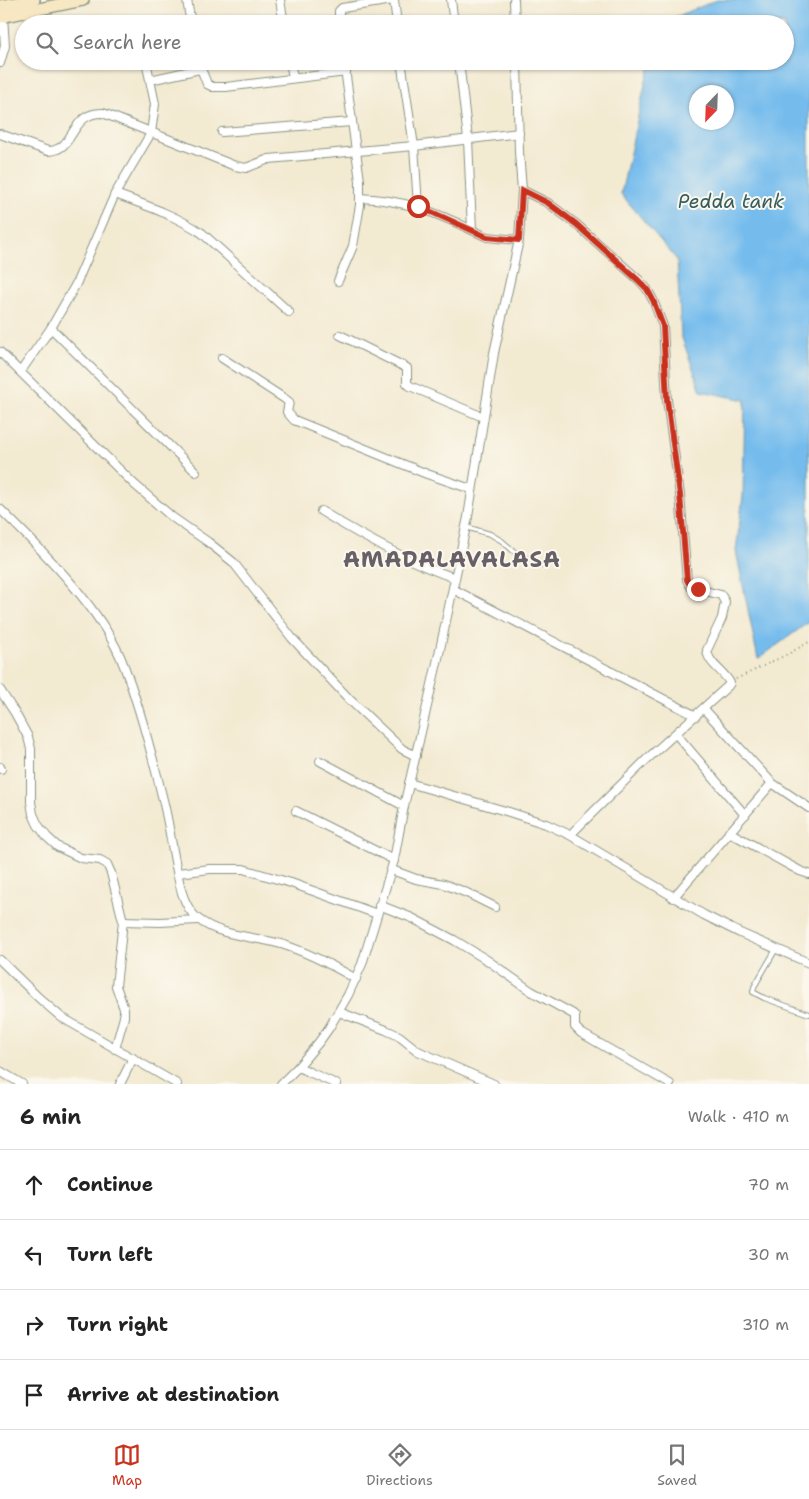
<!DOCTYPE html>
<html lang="en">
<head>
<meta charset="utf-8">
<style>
	:root { --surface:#fff; --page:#f6f6f6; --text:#222; --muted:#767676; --line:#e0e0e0; --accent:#c8321e }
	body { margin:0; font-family:"Shantell Sans",sans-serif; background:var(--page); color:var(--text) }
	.compass { position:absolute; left:689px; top:85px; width:45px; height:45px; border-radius:50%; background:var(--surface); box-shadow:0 1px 4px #0004; rotate:203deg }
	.stop { position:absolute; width:15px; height:15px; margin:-11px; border:4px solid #c8321e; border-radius:50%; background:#fff }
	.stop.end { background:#c8321e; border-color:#fff; box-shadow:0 1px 5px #0008 }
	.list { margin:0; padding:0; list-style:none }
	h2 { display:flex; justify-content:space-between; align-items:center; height:65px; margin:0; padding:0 20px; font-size:21px }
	h2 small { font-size:16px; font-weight:400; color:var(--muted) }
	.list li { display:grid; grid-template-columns:32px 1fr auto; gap:15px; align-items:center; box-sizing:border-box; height:70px; padding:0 20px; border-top:1px solid var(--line) }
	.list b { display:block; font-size:19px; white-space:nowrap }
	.list em { font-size:16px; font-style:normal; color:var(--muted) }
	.icon { flex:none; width:28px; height:28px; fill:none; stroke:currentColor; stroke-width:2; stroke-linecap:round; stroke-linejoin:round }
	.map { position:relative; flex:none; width:809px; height:1084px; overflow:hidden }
	.search { position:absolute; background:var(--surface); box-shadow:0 1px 4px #0004; left:15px; right:15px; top:15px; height:55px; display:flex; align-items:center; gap:12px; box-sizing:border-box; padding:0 18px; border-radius:28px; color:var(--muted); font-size:19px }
	.sheet { height:345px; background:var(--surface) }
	nav { display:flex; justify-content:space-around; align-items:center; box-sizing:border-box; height:70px; border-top:1px solid var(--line); background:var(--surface); font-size:14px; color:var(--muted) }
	nav a { display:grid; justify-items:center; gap:2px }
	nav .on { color:var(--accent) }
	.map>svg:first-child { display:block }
	.water { fill:#75bced; stroke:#4a7c90; fill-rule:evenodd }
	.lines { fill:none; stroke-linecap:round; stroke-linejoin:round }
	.service-casing { stroke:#899483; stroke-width:6 }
	.minor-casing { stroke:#899483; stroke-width:10 }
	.secondary-casing { stroke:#899483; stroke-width:14 }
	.path { stroke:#899483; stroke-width:2; stroke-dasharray:1 4; stroke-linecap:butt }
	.service { stroke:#fff; stroke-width:4 }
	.minor { stroke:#fff; stroke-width:8 }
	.secondary { stroke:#f7e8c3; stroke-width:11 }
	.route { stroke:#c8321e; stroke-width:6 }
	.labels { text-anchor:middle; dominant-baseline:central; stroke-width:4; stroke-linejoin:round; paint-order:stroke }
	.water-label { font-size:19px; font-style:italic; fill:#345d62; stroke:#fbf7ec }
	.district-label { font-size:22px; font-weight:bold; letter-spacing:1px; fill:#676067; stroke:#fbf7ec }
</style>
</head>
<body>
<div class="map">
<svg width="809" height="1084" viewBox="0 0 809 1084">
	<rect width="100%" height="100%" fill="#fbf7ec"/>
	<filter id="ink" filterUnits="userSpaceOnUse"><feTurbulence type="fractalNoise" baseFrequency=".02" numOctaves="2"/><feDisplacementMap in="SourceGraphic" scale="10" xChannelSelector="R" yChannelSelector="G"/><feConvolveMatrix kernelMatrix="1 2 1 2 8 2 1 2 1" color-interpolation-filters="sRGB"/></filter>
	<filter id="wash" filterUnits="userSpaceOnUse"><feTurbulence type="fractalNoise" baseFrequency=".0096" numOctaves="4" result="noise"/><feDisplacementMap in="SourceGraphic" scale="20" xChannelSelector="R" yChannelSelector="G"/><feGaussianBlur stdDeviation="1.12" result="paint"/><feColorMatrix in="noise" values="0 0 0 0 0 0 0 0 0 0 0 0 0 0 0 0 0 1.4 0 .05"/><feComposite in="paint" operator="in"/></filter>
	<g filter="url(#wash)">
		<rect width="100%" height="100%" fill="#f3ead2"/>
		<path class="water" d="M717 0H809V622L758 659 736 551 743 496 745 400 701 391 681 335 677 260 621 194 646 80 653 61H785V24H667L668 20ZM696 92H726V122H696Z"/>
	</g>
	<g filter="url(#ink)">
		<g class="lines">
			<g class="service-casing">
				<g id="service">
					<polyline points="466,527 490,534 502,541 517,554 545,566"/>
					<polyline points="776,949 754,987 753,992 764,998 809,1014"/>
				</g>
			</g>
			<g class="minor-casing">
				<g id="minor">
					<polyline points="187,0 191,24"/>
					<polyline points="280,0 284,24"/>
					<polyline points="394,0 397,24"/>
					<polyline points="451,0 454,24"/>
					<polyline points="514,0 515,24"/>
					<polyline points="339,24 339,11 342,8 393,0"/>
					<polyline points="198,61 207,84 213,87 226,87 346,72"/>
					<polyline points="290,61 293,78"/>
					<polyline points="401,61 414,146 418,206"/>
					<polyline points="459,61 468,139 472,230 487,237 519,240"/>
					<polyline points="0,63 5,46 3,16"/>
					<polyline points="150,80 200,69"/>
					<polyline points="222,132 352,122"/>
					<path d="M0 134 48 151C76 151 69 112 103 113L235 166 246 168 269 159 414 146 519 133"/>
					<path d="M522 190 548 203 576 224 639 280 647 289 653 300 663 326 667 400 680 495 687 580 691 587 694 588 721 595 725 602 722 618 707 650C708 664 724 671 730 683L728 686 646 760 570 835"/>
					<path d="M115 194C145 205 175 215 202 233L289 312"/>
					<path d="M360 198C404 200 433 211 472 230"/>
					<polyline points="338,281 353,246 360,205 360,181 344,61"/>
					<polyline points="51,328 196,472"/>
					<polyline points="340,335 407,368 407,383 410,386 483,417"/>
					<polyline points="0,352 134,484 172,517 208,542 233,562 292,638 350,700 402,749 416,756"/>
					<polyline points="222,358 285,399 289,402 287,412 294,420 427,474 471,489"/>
					<polyline points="21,371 51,328 76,284 115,194 151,133 155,104 146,61"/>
					<path d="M0 509C42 550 104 611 124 666 141 710 153 758 164 804 171 833 174 864 182 893 185 902 190 913 198 919 221 937 254 936 281 944 307 952 332 965 356 979"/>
					<path d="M321 511C363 537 408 562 455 578"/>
					<polyline points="453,589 696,716"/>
					<polyline points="0,690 15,713 28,737 31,749 31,802 33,814 38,825 47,837 58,847 81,858 100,860 107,864 111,873 123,921 116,986 124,1009 124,1017 115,1049"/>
					<polyline points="704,709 772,783 809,808"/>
					<polyline points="676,734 745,815"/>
					<polyline points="320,761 404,806"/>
					<polyline points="0,767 1,769"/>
					<polyline points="409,783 509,812 546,824 570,835 704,915 740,933 809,963"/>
					<polyline points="296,811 394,860"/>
					<polyline points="729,832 800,871 809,874"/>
					<polyline points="392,870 416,879 444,884 467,893 495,907"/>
					<polyline points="178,873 210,869 243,869 291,883 377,914"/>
					<polyline points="673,898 772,783"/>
					<polyline points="379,905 412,918 454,940 487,960 531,991 573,1014 575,1016 575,1027 581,1033 670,1084"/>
					<polyline points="123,921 160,922 198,920"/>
					<polyline points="0,960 39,998 61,1017 177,1084"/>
					<polyline points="339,1012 386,1030 399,1036 418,1051 494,1084"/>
					<polyline points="298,1067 336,1084"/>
					<polyline points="0,1071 22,1084"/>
					<polyline points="120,1084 133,1058"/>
					<polyline points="281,1084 298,1067 319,1042 329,1028 348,995 362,964 394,860 404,806 439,654 468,517 494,353 519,240 522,190 519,152 517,61"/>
				</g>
			</g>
			<g class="secondary-casing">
				<g id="secondary">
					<polyline points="0,6 34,0"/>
					<polyline points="0,17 83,0"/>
				</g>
			</g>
			<polyline class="path" points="736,679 790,653 809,642"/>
			<use href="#service" class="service"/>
			<use href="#minor" class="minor"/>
			<use href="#secondary" class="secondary"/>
		</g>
	</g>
	<g class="lines" filter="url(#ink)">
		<polyline class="route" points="418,206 487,237 519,240 522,190 548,203 576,224 638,280 647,289 653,300 663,326 667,400 680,495 687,580 691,587 698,589"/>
	</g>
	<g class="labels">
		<g class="water-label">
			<text x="731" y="201">Pedda tank</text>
		</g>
		<g class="district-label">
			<text x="452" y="559">AMADALAVALASA</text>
		</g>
	</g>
</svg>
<svg class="compass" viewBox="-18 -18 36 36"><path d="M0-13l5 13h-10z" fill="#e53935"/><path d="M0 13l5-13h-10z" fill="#767676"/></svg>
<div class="stop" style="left:418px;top:206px"></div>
<div class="stop end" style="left:698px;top:589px"></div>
<div class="search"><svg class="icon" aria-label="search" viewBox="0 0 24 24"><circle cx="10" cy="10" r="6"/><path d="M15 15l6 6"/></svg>Search here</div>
</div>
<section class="sheet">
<h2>6 min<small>Walk · 410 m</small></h2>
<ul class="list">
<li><svg class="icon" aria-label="ahead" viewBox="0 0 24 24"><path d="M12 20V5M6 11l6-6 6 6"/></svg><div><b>Continue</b></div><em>70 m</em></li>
<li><svg class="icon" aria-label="left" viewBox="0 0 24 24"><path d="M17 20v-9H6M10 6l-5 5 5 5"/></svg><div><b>Turn left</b></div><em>30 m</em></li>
<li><svg class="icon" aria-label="right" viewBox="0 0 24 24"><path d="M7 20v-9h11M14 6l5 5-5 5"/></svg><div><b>Turn right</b></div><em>310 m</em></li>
<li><svg class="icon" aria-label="arrive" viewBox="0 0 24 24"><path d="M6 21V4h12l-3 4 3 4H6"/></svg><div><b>Arrive at destination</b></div></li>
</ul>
</section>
<nav>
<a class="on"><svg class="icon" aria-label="map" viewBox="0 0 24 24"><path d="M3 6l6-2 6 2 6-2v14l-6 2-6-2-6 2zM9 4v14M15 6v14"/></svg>Map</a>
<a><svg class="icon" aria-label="directions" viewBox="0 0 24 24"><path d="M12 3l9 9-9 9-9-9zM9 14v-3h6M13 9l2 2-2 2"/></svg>Directions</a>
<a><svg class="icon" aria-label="saved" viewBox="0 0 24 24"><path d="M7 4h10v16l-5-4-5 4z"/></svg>Saved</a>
</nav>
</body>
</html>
